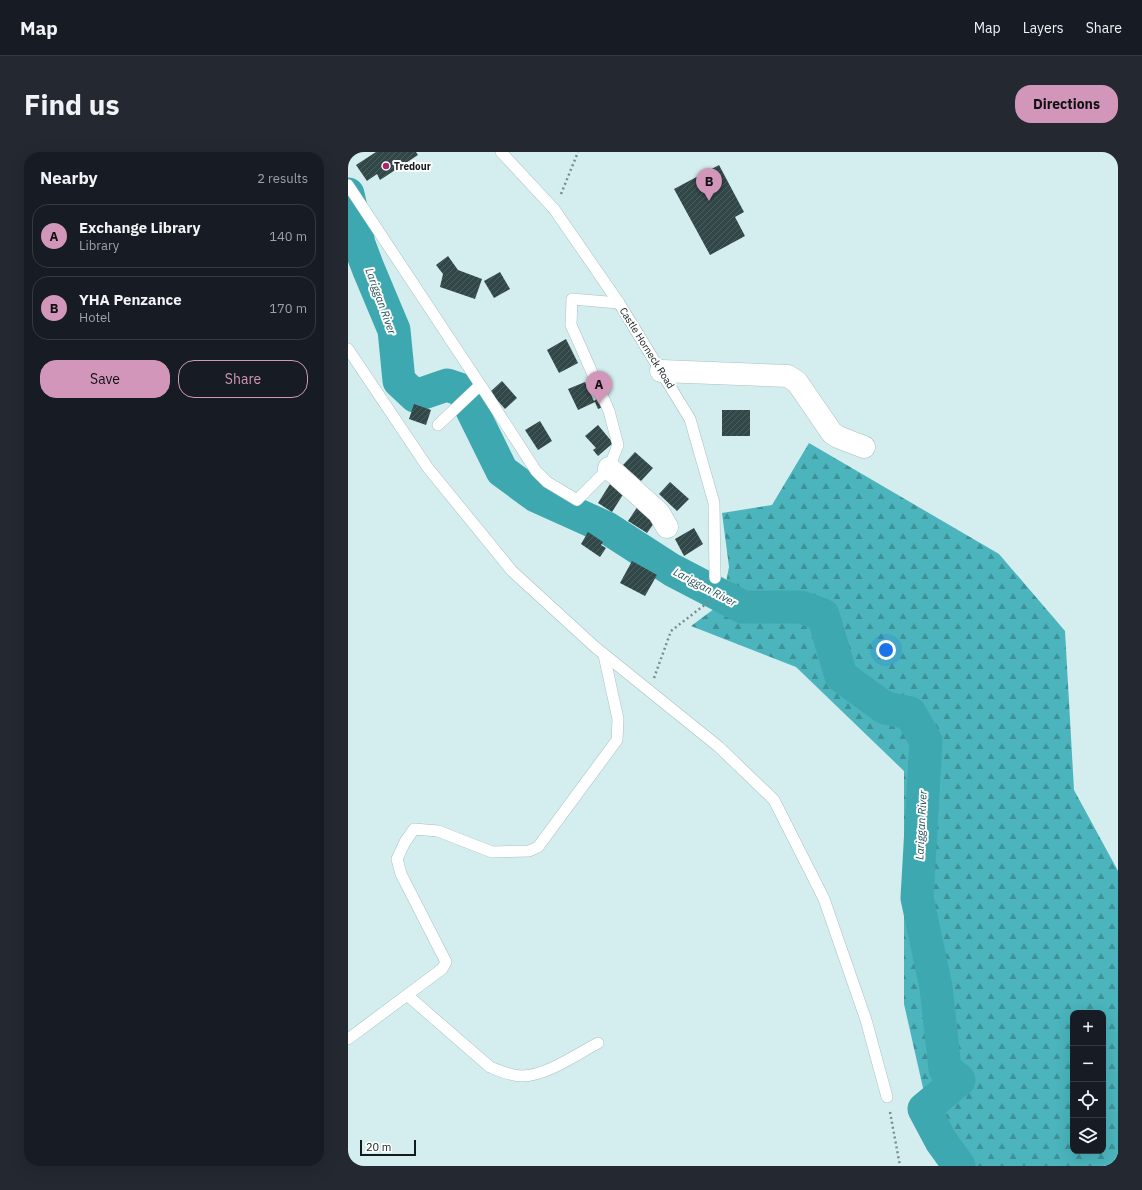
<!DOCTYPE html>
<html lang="en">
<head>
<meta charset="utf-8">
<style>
	:root { --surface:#171b24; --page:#242831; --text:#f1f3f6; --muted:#9ea1a6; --line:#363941; --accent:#d196b9 }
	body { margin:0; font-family:"IBM Plex Sans",sans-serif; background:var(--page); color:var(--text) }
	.controls { position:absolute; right:12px; bottom:12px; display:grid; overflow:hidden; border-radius:8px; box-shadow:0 4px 16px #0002 }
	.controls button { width:36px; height:36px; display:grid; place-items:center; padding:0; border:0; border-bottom:1px solid var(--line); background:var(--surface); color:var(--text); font:20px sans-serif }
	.scale { position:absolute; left:12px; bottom:10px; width:56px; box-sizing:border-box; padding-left:4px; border:2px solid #131c1c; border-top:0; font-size:11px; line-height:14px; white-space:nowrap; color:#131c1c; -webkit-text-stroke:3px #fff; paint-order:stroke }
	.you { position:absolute; left:538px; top:498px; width:14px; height:14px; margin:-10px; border:3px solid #fff; border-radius:50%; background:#1a73e8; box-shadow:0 0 0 6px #1a73e833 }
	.badge { display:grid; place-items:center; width:26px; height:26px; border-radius:50%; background:var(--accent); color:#111; font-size:13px; font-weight:700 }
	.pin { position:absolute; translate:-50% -33px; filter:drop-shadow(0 1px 2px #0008) }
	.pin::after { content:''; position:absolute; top:21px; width:14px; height:12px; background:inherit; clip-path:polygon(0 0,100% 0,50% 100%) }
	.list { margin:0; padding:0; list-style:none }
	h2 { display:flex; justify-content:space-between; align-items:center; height:52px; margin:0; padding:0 16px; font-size:17px }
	h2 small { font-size:13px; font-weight:400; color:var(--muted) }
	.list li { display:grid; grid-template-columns:26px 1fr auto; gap:12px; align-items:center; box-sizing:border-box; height:64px; margin:0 8px 8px; padding:0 8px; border:1px solid var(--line); border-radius:16px }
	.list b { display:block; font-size:15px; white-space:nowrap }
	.list p { margin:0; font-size:13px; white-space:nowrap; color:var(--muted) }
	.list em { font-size:13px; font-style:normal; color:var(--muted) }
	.actions { display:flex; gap:8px; padding:12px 16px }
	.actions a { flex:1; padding:9px 0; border:1px solid var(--accent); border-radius:16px; text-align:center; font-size:14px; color:var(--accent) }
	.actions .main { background:var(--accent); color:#111 }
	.icon { flex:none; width:22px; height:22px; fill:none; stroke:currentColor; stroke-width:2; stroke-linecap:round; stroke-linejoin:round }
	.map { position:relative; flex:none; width:770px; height:1014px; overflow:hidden; border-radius:16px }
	header { display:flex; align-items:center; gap:24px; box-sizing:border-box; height:56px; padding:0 20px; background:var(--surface); border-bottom:1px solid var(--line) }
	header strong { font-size:19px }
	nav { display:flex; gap:22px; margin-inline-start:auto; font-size:14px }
	.intro { display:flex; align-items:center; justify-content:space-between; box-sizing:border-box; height:96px; padding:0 24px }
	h1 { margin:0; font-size:28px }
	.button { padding:10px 18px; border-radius:16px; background:var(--accent); color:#111; font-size:14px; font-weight:700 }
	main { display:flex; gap:24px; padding:0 24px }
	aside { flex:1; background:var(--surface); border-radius:16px; box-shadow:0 4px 16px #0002 }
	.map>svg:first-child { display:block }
	.forest { fill:url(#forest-firs); fill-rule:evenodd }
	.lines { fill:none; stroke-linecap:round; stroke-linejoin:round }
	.river { stroke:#3da8b0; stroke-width:33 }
	.building { fill:url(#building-hatch) }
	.lane-casing { stroke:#a8c0c2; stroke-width:12 }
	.street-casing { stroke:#a8c0c2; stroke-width:23 }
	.path { stroke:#7b8c8d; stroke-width:2.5; stroke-dasharray:2 3; stroke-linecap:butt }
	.lane { stroke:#fff; stroke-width:11 }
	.street { stroke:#fff; stroke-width:22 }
	.poi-dot { fill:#aa256e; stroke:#fff; stroke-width:1.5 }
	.labels { text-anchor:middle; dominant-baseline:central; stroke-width:4; stroke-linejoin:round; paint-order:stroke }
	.poi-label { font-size:10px; font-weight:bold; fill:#131c1c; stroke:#fff; text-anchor:start }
	.street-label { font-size:10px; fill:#131c1c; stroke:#fff }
	.water-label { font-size:11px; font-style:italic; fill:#225154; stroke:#fff }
</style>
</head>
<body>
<header>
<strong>Map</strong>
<nav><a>Map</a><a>Layers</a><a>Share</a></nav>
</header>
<div class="intro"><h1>Find us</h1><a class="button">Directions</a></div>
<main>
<aside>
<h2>Nearby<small>2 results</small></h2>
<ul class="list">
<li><span class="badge">A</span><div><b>Exchange Library</b><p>Library</p></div><em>140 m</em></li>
<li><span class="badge">B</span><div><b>YHA Penzance</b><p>Hotel</p></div><em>170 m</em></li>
</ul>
<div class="actions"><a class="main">Save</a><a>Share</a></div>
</aside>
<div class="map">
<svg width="770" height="1014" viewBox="0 0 770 1014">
	<defs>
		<pattern id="forest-firs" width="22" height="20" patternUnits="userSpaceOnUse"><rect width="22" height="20" fill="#4bb4bc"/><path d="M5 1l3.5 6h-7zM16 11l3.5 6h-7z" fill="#3d9298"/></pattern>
		<pattern id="building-hatch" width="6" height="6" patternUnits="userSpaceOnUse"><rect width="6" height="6" fill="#324748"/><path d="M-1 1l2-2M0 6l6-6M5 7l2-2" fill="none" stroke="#4d5e5f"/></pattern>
	</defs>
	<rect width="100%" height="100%" fill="#d4edef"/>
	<path class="forest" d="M461 291 651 402 717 479 726 638 770 719V1014H594L592 1011 556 852V619L448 515 343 474 374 451 381 415 374 361 424 353ZM725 861H755V999H725Z"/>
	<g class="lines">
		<polyline class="river" points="0,42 11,92 20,116 46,178 51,229 67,244 99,233 114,238 154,319 188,344 259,376 324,418 395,455 453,455 475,463 493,524 537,556 562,561 578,589 569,746 588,835 597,917 611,928 576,957 593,989 611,1014"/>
	</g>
	<g class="building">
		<polygon points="28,0 68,0 70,3 32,28 29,22 19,29 8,13"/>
		<polygon points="371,13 396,60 387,65 397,84 362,103 326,37"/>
		<polygon points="100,104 110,118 134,127 127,147 92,135 95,122 88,113"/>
		<polygon points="152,120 162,137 146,146 136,129"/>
		<polygon points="218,187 230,211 211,221 199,198"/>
		<polygon points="154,229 169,246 157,257 142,240"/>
		<polygon points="237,230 246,249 250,246 255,255 250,257 247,250 230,258 220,237"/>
		<polygon points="66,252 83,258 78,273 61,267"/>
		<rect x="374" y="258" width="28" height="26"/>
		<polygon points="192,269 204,289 190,298 177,278"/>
		<polygon points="250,273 265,291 250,304 245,298 248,296 237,284"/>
		<polygon points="287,300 305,316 293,329 275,313"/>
		<polygon points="322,330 341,347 329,359 311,342"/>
		<polygon points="262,332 276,341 264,360 250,351"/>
		<polygon points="290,354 309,367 299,381 280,369"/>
		<polygon points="346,376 355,392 336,404 327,387"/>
		<polygon points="240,380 255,390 253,393 258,396 252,405 233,392"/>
		<polygon points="284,409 309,423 297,444 272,431"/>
	</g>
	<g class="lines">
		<g class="lane-casing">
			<g id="lane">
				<polyline points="153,0 206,57 271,151 342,267 366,351 367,426"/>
				<polyline points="0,33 135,237"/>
				<polyline points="0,197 80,316 164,419 247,495 371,595 426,648 476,747 518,868 539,945"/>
				<polyline points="90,273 129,236 135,237 188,319 199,330 229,348 261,316 270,293 261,259 223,173 224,147 271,151"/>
				<path d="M59 843 142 915C152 919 163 924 174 924 198 924 229 902 250 891"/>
				<polyline points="0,887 94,817 98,810 53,722 49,707 57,690 66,677 90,679 144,700 181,699 190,695 269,588 270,567 256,503"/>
			</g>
		</g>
		<g class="street-casing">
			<g id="street">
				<polyline points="313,219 440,224 449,230 484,281 490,285 516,295"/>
				<polyline points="261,316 311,361 319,375"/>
			</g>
		</g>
		<g class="path">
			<polyline points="213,42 230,0"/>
			<polyline points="306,526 323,479 368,444 367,439"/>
			<polyline points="542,960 552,1014"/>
		</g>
		<use href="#lane" class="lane"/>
		<use href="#street" class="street"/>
	</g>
	<circle class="poi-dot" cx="38" cy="14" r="4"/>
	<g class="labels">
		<g class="poi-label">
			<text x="46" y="14">Tredour</text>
		</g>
		<g class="street-label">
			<text transform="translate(299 196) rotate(58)">Castle Horneck Road</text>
		</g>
		<g class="water-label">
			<text transform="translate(33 149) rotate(70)">Lariggan River</text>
			<text transform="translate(357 435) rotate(28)">Lariggan River</text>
			<text transform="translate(573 673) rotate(-87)">Lariggan River</text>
		</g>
	</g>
</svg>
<div class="controls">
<button>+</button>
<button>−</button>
<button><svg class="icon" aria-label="locate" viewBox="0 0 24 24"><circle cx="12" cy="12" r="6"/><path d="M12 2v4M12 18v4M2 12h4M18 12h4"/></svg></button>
<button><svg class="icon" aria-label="layers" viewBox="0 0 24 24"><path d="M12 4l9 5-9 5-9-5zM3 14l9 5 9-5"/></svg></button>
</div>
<div class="scale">20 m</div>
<div class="you"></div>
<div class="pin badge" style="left:251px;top:252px">A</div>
<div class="pin badge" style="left:361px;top:49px">B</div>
</div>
</main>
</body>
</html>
